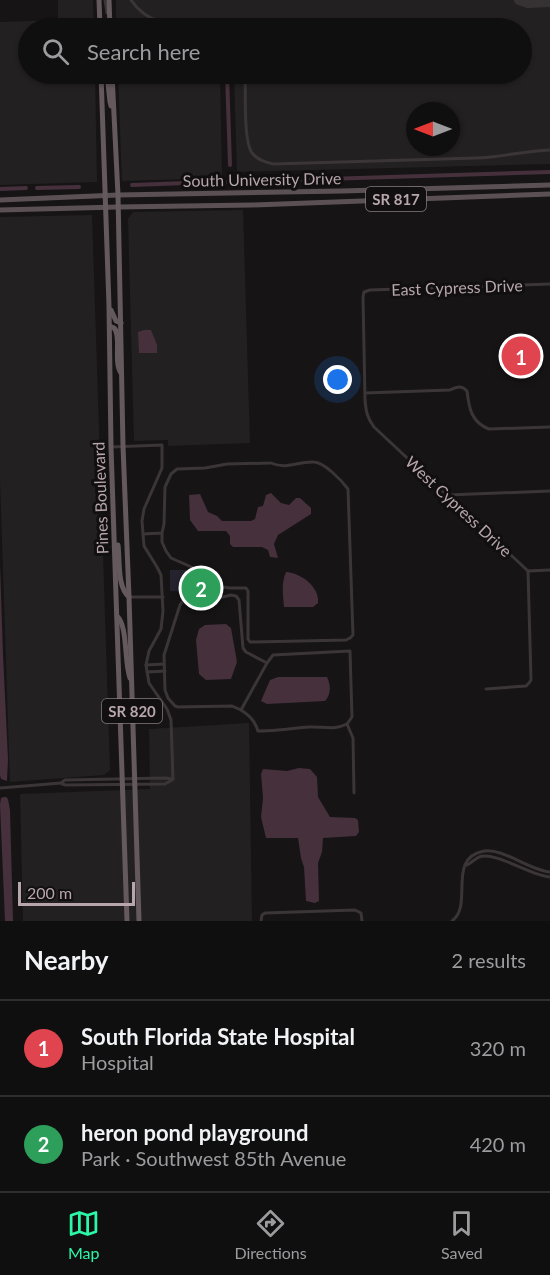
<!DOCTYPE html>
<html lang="en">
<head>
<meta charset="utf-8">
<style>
	:root { --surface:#100f10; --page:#191819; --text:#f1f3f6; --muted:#9c9c9f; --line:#302f30; --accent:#2bf8a6 }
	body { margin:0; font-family:Lato,sans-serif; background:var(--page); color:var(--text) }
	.compass { position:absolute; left:406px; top:102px; width:54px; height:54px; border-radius:50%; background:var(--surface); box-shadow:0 2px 4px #0004; rotate:270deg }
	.scale { position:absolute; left:18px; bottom:15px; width:117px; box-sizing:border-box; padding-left:6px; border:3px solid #b7a6ac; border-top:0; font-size:16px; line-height:21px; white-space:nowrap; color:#b7a6ac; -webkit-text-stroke:4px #110f10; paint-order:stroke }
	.you { position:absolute; left:338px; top:380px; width:21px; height:21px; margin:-15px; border:4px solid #fff; border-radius:50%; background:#1a73e8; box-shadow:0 0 0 9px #1a73e833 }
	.badge { display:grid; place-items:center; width:39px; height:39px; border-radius:50%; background:var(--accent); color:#fff; font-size:20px; font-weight:700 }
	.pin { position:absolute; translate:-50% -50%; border:3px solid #fff; box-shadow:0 2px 6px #0006 }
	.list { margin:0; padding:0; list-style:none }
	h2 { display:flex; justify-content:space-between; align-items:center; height:78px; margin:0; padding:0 24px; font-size:26px }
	h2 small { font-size:20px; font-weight:400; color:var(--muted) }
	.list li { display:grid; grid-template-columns:39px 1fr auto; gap:18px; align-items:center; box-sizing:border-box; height:96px; padding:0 24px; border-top:2px solid var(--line) }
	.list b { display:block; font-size:22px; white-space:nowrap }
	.list p { margin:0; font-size:20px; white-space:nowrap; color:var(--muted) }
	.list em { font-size:20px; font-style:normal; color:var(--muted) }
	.icon { flex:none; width:33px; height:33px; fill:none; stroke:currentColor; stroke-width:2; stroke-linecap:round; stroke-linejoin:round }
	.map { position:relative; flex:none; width:550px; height:921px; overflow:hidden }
	.search { position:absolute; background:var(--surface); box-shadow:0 2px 4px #0004; left:18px; right:18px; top:18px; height:66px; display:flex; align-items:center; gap:15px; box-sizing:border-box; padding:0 21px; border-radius:33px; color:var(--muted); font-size:22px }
	.sheet { height:270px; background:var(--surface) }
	nav { display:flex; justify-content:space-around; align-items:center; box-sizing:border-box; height:84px; border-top:2px solid var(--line); background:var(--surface); font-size:16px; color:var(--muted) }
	nav a { display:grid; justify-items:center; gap:3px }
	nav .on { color:var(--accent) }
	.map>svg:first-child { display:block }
	.built { fill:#232021; fill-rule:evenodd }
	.green { fill:#25242e }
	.water { fill:#45303c }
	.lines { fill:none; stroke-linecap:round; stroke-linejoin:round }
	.canal { stroke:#45303c; stroke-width:4 }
	.taxiway { stroke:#363133; stroke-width:10 }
	.minor { stroke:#3b3537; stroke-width:3 }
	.primary { stroke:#5b5154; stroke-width:5 }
	.trunk { stroke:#64595c; stroke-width:5 }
	.labels { text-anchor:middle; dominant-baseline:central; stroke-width:6; stroke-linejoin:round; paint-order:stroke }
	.shield { fill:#110f10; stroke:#85797d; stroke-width:1.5 }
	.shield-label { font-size:15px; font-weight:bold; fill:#b7a6ac }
	.street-label { font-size:16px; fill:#b7a6ac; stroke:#110f10 }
</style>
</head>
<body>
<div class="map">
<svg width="550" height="921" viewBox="0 0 550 921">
	<rect width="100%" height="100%" fill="#161415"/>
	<g class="built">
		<polygon points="58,0 93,0 94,28 28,28 28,74 95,74 97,182 0,185 0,22 58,20"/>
		<path d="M116 0H550V164L237 172 234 74H522V28H116ZM415 111H451V147H415Z"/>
		<polygon points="118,74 220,74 222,178 122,181"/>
		<polygon points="243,210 250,443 168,446 168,440 134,441 128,219 133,212"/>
		<polygon points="92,215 110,770 104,775 10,782 0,478 0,217"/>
		<polygon points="249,723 252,921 23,921 20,794 150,789 149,729"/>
	</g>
	<rect class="green" x="170" y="570" width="21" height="21"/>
	<g class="water">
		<polygon points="144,330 151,330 157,345 157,353 139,353 138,332"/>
		<polygon points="271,493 281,503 289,505 296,498 300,498 311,508 311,514 278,535 274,544 278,558 270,557 268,550 262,547 233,547 230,544 230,536 226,531 198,531 190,520 189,495 200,494 208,512 217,516 222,521 251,521 255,519 258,507 263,506 266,495"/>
		<polygon points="0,564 3,654 8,759 7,781 1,779 0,775"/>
		<path d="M286 572C301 573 320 587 318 603L313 607H284C283 595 281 583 286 572Z"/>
		<polygon points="226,624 231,628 237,662 231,679 206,680 199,674 196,640 199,629 205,625"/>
		<path d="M278 677H327C331 685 331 695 325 701L267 704 261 701 270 680Z"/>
		<polygon points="299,768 310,769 317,777 318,797 330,817 355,818 358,820 359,832 356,836 323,838 322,852 318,863 319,901 315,903 306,901 304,867 301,858 298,838 266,838 261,817 263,798 261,774 263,769 287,771"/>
		<polygon points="4,797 6,797 8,799 10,810 13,921 5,921 0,805 1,798"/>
	</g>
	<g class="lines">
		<g class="canal">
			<polyline points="227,74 230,165"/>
			<polyline points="198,183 550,172"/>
			<polyline points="132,185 187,183"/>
			<polyline points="37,188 79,187"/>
			<polyline points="0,189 26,188"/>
		</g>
		<polyline class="taxiway" points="519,0 528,3 550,2"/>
		<g class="minor">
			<polyline points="105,0 107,13"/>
			<path d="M131 0C149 27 175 24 204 24 214 24 223 23 232 28"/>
			<path d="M245 74C246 91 243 140 252 153 258 160 265 162 273 164L477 158C501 157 525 151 550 150"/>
			<path d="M365 393 450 390C457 387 461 385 467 391 469 408 471 422 489 429L550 427"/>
			<polyline points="111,447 162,445 162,468 144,509 142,521 144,546 157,567 161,575 163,611 161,629 149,651 146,665 149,683 167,709 171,720 173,779"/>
			<polyline points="448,495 550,491"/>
			<path d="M143 534 162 533V542L166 551 171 558 196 569 219 586 229 588H246L248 591V639L250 642 346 640 350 638 353 635 348 489C342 481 324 462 314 462 299 461 287 470 271 463L227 464 205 468 177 469 171 474 165 487 164 524 162 533"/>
			<path d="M528 571 374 427C367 418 366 411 365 400L363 297 364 292 370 290 550 284"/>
			<polyline points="528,571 550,570"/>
			<polyline points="129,597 163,597"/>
			<polyline points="267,663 246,652 243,648 239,600 236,596 231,595 215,599 183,601 180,605 164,655 165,690 168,698 175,706 178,707 232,706 241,710 267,663 273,655 350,651 352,717 347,724 353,738 354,793"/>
			<polyline points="146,665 164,664"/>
			<polyline points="147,672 165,671"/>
			<polyline points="486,689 526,686 529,683 531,680 528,571"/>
			<path d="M241 710C250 716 255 721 258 731 275 731 291 729 308 727 322 726 333 731 347 724"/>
			<polyline points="62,784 66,785 165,784 172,780"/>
			<polyline points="0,788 61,783 65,780 165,778 173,779"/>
			<path d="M467 865C471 863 475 859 479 857 496 851 530 876 550 877"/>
			<polyline points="261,921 262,915 265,913 355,910 361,913 362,921"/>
			<path d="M452 921C474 905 446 858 484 851 503 848 529 870 550 872"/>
		</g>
		<g class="primary">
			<polyline points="0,200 118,195 342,191 550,185"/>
			<polyline points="0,210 118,207 252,205 550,194"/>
		</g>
		<g class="trunk">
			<polyline points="99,0 100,28"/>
			<polyline points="109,0 110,28"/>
			<polyline points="101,74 109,306 111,447 127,921"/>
			<polyline points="107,74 110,102 111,106"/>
			<polyline points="112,74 118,195 123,446 129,597 139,921"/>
			<polyline points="111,310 116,321 121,323"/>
			<path d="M110 326C111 327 113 327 114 328 122 335 113 362 121 373"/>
			<path d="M118 545C120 561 117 587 129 597"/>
			<path d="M117 616C128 626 124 662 130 678"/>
		</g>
	</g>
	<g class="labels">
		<g class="shield">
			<rect x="366" y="187" width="60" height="24" rx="4.5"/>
			<rect x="102" y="699" width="60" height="24" rx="4.5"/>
		</g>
		<g class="shield-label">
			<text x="396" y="199">SR 817</text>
			<text x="132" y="711">SR 820</text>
		</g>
		<g class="street-label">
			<text transform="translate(262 179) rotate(-1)">South University Drive</text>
			<text transform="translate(457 287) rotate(-2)">East Cypress Drive</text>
			<text transform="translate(100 498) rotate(-92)">Pines Boulevard</text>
			<text transform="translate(459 506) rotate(43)">West Cypress Drive</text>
		</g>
	</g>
</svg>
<svg class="compass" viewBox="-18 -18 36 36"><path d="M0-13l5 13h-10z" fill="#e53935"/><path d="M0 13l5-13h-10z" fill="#9c9c9f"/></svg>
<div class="scale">200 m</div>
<div class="you"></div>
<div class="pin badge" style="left:521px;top:356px;background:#e0444e">1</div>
<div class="pin badge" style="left:201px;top:588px;background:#2e9e5b">2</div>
<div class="search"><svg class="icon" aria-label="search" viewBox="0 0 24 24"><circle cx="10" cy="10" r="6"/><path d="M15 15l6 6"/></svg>Search here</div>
</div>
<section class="sheet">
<h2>Nearby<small>2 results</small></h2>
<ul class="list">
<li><span class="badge" style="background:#e0444e">1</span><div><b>South Florida State Hospital</b><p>Hospital</p></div><em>320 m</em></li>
<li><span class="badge" style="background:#2e9e5b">2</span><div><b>heron pond playground</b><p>Park · Southwest 85th Avenue</p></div><em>420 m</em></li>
</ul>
</section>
<nav>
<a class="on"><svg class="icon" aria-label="map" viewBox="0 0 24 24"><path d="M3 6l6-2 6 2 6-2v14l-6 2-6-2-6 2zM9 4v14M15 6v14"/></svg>Map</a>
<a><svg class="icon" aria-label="directions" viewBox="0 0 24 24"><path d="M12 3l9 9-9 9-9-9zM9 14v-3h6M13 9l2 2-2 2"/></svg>Directions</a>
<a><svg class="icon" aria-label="saved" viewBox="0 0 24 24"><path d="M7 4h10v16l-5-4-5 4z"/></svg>Saved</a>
</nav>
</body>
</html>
